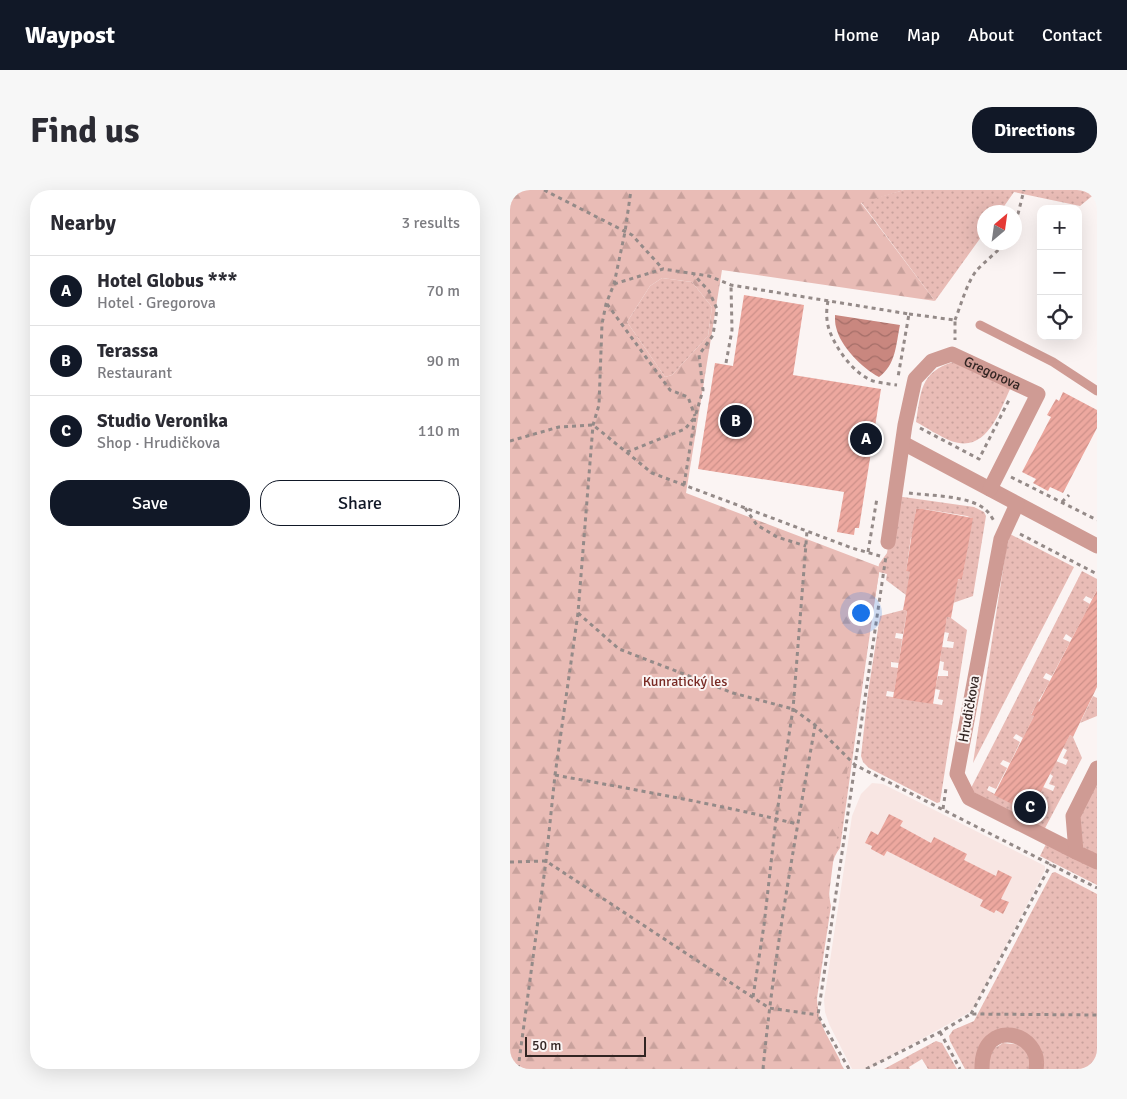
<!DOCTYPE html>
<html lang="en">
<head>
<meta charset="utf-8">
<style>
	:root { --surface:#fff; --page:#f7f7f7; --text:#2b2b33; --muted:#7c7c81; --line:#e1e1e2; --accent:#111827 }
	body { margin:0; font-family:Signika,sans-serif; background:var(--page); color:var(--text) }
	.controls { position:absolute; right:15px; top:15px; display:grid; overflow:hidden; border-radius:10px; box-shadow:0 5px 20px #0002 }
	.controls button { width:45px; height:45px; display:grid; place-items:center; padding:0; border:0; border-bottom:1px solid var(--line); background:var(--surface); color:var(--text); font:25px sans-serif }
	.compass { position:absolute; left:467px; top:15px; width:45px; height:45px; border-radius:50%; background:var(--surface); box-shadow:0 5px 20px #0002; rotate:29deg }
	.scale { position:absolute; left:15px; bottom:12px; width:121px; box-sizing:border-box; padding-left:5px; border:2px solid #322523; border-top:0; font-size:14px; line-height:18px; white-space:nowrap; color:#322523; -webkit-text-stroke:4px #fbf4f3; paint-order:stroke }
	.you { position:absolute; left:350px; top:422px; width:18px; height:18px; margin:-12px; border:4px solid #fff; border-radius:50%; background:#1a73e8; box-shadow:0 0 0 8px #1a73e833 }
	.badge { display:grid; place-items:center; width:32px; height:32px; border-radius:50%; background:var(--accent); color:#fff; font-size:16px; font-weight:700 }
	.pin { position:absolute; translate:-50% -50%; border:2px solid #fff; box-shadow:0 1px 5px #0006 }
	.list { margin:0; padding:0; list-style:none }
	h2 { display:flex; justify-content:space-between; align-items:center; height:65px; margin:0; padding:0 20px; font-size:21px }
	h2 small { font-size:16px; font-weight:400; color:var(--muted) }
	.list li { display:grid; grid-template-columns:32px 1fr auto; gap:15px; align-items:center; box-sizing:border-box; height:70px; padding:0 20px; border-top:1px solid var(--line) }
	.list b { display:block; font-size:19px; white-space:nowrap }
	.list p { margin:0; font-size:16px; white-space:nowrap; color:var(--muted) }
	.list em { font-size:16px; font-style:normal; color:var(--muted) }
	.actions { display:flex; gap:10px; padding:15px 20px }
	.actions a { flex:1; padding:11px 0; border:1px solid var(--accent); border-radius:20px; text-align:center; font-size:18px; color:var(--accent) }
	.actions .main { background:var(--accent); color:#fff }
	.icon { flex:none; width:28px; height:28px; fill:none; stroke:currentColor; stroke-width:2; stroke-linecap:round; stroke-linejoin:round }
	.map { position:relative; flex:none; width:587px; height:879px; overflow:hidden; border-radius:20px }
	header { display:flex; align-items:center; gap:30px; box-sizing:border-box; height:70px; padding:0 25px; background:var(--accent); color:#fff }
	header strong { font-size:24px }
	nav { display:flex; gap:28px; margin-inline-start:auto; font-size:18px }
	.intro { display:flex; align-items:center; justify-content:space-between; box-sizing:border-box; height:120px; padding:0 30px }
	h1 { margin:0; font-size:35px }
	.button { padding:12px 22px; border-radius:20px; background:var(--accent); color:#fff; font-size:18px; font-weight:700 }
	main { display:flex; gap:30px; padding:0 30px }
	aside { flex:1; background:var(--surface); border-radius:20px; box-shadow:0 5px 20px #0002 }
	.map>svg:first-child { display:block }
	.built { fill:#f8e6e3 }
	.green { fill:url(#green-dots) }
	.forest { fill:url(#forest-firs); fill-rule:evenodd }
	.water { fill:url(#water-waves) }
	.building { fill:url(#building-hatch) }
	.lines { fill:none; stroke-linecap:round; stroke-linejoin:round }
	.path { stroke:#948a88; stroke-width:3; stroke-dasharray:4 4; stroke-linecap:butt }
	.lane { stroke:#cf9b94; stroke-width:9 }
	.street { stroke:#cf9b94; stroke-width:15 }
	.labels { text-anchor:middle; dominant-baseline:central; stroke-width:4; stroke-linejoin:round; paint-order:stroke }
	.street-label { font-size:14px; fill:#322523; stroke:#fbf4f3 }
	.park-label { font-size:14px; fill:#782923; stroke:#fbf4f3 }
</style>
</head>
<body>
<header>
<strong>Waypost</strong>
<nav><a>Home</a><a>Map</a><a>About</a><a>Contact</a></nav>
</header>
<div class="intro"><h1>Find us</h1><a class="button">Directions</a></div>
<main>
<aside>
<h2>Nearby<small>3 results</small></h2>
<ul class="list">
<li><span class="badge">A</span><div><b>Hotel Globus ***</b><p>Hotel · Gregorova</p></div><em>70 m</em></li>
<li><span class="badge">B</span><div><b>Terassa</b><p>Restaurant</p></div><em>90 m</em></li>
<li><span class="badge">C</span><div><b>Studio Veronika</b><p>Shop · Hrudičkova</p></div><em>110 m</em></li>
</ul>
<div class="actions"><a class="main">Save</a><a>Share</a></div>
</aside>
<div class="map">
<svg width="587" height="879" viewBox="0 0 587 879">
	<defs>
		<pattern id="green-dots" width="8" height="8" patternUnits="userSpaceOnUse" patternTransform="scale(1.25)"><rect width="8" height="8" fill="#e9bcb6"/><path d="M2 2h.1M6 6h.1" fill="none" stroke="#c8a19c" stroke-width="1.8" stroke-linecap="round"/></pattern>
		<pattern id="forest-firs" width="22" height="20" patternUnits="userSpaceOnUse" patternTransform="scale(1.25)"><rect width="22" height="20" fill="#e9bcb6"/><path d="M5 1l3.5 6h-7zM16 11l3.5 6h-7z" fill="#c8a19c"/></pattern>
		<pattern id="water-waves" width="16" height="10" patternUnits="userSpaceOnUse" patternTransform="scale(1.25)"><rect width="16" height="10" fill="#c9877f"/><path d="M0 5q4-4 8 0t8 0" fill="none" stroke="#a46e68"/></pattern>
		<pattern id="building-hatch" width="6" height="6" patternUnits="userSpaceOnUse" patternTransform="scale(1.25)"><rect width="6" height="6" fill="#eda89f"/><path d="M-1 1l2-2M0 6l6-6M5 7l2-2" fill="none" stroke="#cc9089"/></pattern>
	</defs>
	<rect width="100%" height="100%" fill="#fbf4f3"/>
	<polygon class="built" points="362,593 373,594 535,676 535,680 464,818 460,822 358,879 342,879 319,834 315,822 314,810 342,626 351,604"/>
	<g class="green">
		<polygon points="394,0 587,0 587,2 570,16 504,2 490,22 474,22 474,43 425,111 351,12"/>
		<polygon points="152,88 182,92 202,117 198,146 162,185 155,187 117,132 140,96"/>
		<path d="M443 172 501 197C489 222 477 264 441 251 429 246 417 238 406 232 411 202 410 182 443 172Z"/>
		<path d="M386 306 464 317 474 322 476 326 463 406 443 413 447 389 452 390 462 328 457 326 414 319H406L405 324 412 325 409 348 401 347 396 381 403 382 396 405 376 390 377 384 369 382C355 474 343 566 330 658 319 671 317 701 321 716L307 808C308 835 321 856 334 879H315L294 839 369 374 377 363Z"/>
		<polygon points="500,344 564,377 463,573 496,360"/>
		<polygon points="572,381 587,389 587,400 582,409 576,406 573,410 580,414 562,448 556,444 553,449 560,452 542,486 536,483 533,488 540,491 521,524 524,526 513,548 506,544 503,548 510,552 500,573 493,570 490,574 497,578 486,599 479,596 477,600 529,627 532,622 526,620 530,612 526,610 533,597 543,601 545,596 539,594 543,586 540,584 546,571 556,575 558,570 553,568 557,560 553,558 560,545 563,547 572,568 533,642 460,600"/>
		<polygon points="393,420 397,421 393,444 386,443 385,448 392,449 389,473 381,472 381,477 388,478 384,502 377,501 376,506 432,515 433,510 428,509 430,500 425,499 428,486 438,486 438,481 433,480 434,472 430,471 432,457 443,458 444,452 437,451 439,443 434,442 437,427 441,428 457,440 430,612 427,613 359,578 353,572 351,566 358,503 370,426"/>
		<polygon points="583,506 587,508 587,526 570,533"/>
		<path d="M587 591V668C583 665 577 662 574 658 557 638 577 610 587 591Z"/>
		<polygon points="536,654 587,677 587,695 530,666"/>
		<polygon points="545,682 587,704 587,877 583,879 531,879 526,856 487,844 465,879 455,879 440,851 439,846 443,840 464,831 542,683"/>
		<polygon points="426,851 432,853 447,879 418,879 412,869 399,877 400,879 374,879"/>
		<polygon points="493,853 512,855 522,871 522,879 476,879 480,861"/>
	</g>
	<path class="forest" d="M0 0H394L351 13 425 111 212 80 176 303 370 377 324 665 304 821 330 870 331 879H0ZM152 88 182 92 202 117 198 146 162 185 155 187 117 132 140 96Z"/>
	<path class="water" d="M325 125 390 135C386 154 386 175 369 187 352 178 330 156 326 137 325 134 325 129 325 125Z"/>
	<g class="building">
		<polygon points="234,105 294,115 283,185 371,199 349,338 345,338 344,345 327,342 334,302 188,279 205,173 223,176"/>
		<polygon points="553,202 587,220 587,238 553,303 540,297 538,301 523,293 526,289 512,282 541,227 537,225 546,209 549,211"/>
		<polygon points="406,319 413,319 463,328 452,390 448,389 441,428 437,427 423,514 383,508 397,421 393,420 400,382 396,381"/>
		<polygon points="587,400 587,497 563,547 560,545 520,623 484,605 524,526 521,525 528,511 529,512"/>
		<polygon points="379,624 393,631 390,636 421,653 424,647 457,664 454,670 486,686 488,680 502,687 491,709 499,712 493,724 486,720 484,723 470,716 473,710 377,661 374,666 361,659 362,656 355,653 361,641 368,645"/>
	</g>
	<g class="lines">
		<g class="path">
			<polyline points="34,0 122,45 153,79"/>
			<polyline points="504,40 514,0"/>
			<polyline points="104,94 153,79 199,86 221,95 399,124 388,187"/>
			<path d="M318 111C316 121 316 132 320 142 327 160 344 184 363 191 371 193 379 194 387 195"/>
			<polyline points="97,114 160,200 178,207 185,226"/>
			<polyline points="399,124 445,130 445,150"/>
			<path d="M445 130C451 115 457 92 467 80 476 70 487 63 495 52"/>
			<polyline points="216,173 222,140 221,95"/>
			<polyline points="410,238 469,269 500,208"/>
			<polyline points="0,251 49,237 83,235 142,283 342,358 370,366"/>
			<polyline points="117,262 175,239 185,227"/>
			<polyline points="501,287 587,330"/>
			<polyline points="174,295 185,227 193,200 189,165 203,145 207,119 199,101 184,85"/>
			<path d="M399 303C421 306 461 305 477 321 480 324 482 328 484 331"/>
			<polyline points="552,312 559,305"/>
			<polyline points="235,318 247,335 267,347 296,356"/>
			<polyline points="510,344 587,384"/>
			<polyline points="358,362 367,308"/>
			<polyline points="68,423 109,459 223,503 283,519 305,535 345,575 587,698"/>
			<path d="M45 585C126 600 207 614 287 634"/>
			<polyline points="433,619 436,598"/>
			<polyline points="0,672 36,671 259,818 308,825"/>
			<polyline points="243,807 254,735 266,629 283,519 297,341"/>
			<polyline points="461,824 541,674"/>
			<polyline points="430,842 450,879"/>
			<polyline points="8,879 36,671 45,585 68,423 83,235 89,215 92,134 96,114 104,94 115,42 121,0"/>
			<path d="M253 879C264 764 285 650 305 536"/>
			<polyline points="339,879 308,825 376,366"/>
			<polyline points="356,879 430,842 461,824 587,825"/>
			<polyline points="577,879 587,874"/>
		</g>
		<polyline class="lane" points="470,135 543,172 587,201"/>
		<g class="street">
			<polyline points="393,253 587,356"/>
			<polyline points="507,314 491,349 447,584 459,608 566,662"/>
			<path id="s1" d="M378 352 395 235 405 189 422 171 442 164 528 204 480 299"/>
			<polyline points="587,578 563,626 566,662 587,672"/>
			<path d="M472 879C471 826 533 842 526 879"/>
		</g>
	</g>
	<g class="labels">
		<g class="street-label">
			<text stroke="none"><textPath href="#s1" startOffset="256">Gregorova</textPath></text>
			<text transform="translate(459 519) rotate(-80)">Hrudičkova</text>
		</g>
		<g class="park-label">
			<text x="175" y="491">Kunratický les</text>
		</g>
	</g>
</svg>
<div class="controls">
<button>+</button>
<button>−</button>
<button><svg class="icon" aria-label="locate" viewBox="0 0 24 24"><circle cx="12" cy="12" r="6"/><path d="M12 2v4M12 18v4M2 12h4M18 12h4"/></svg></button>
</div>
<svg class="compass" viewBox="-18 -18 36 36"><path d="M0-13l5 13h-10z" fill="#e53935"/><path d="M0 13l5-13h-10z" fill="#7c7c81"/></svg>
<div class="scale">50 m</div>
<div class="you"></div>
<div class="pin badge" style="left:356px;top:249px">A</div>
<div class="pin badge" style="left:226px;top:231px">B</div>
<div class="pin badge" style="left:520px;top:617px">C</div>
</div>
</main>
</body>
</html>
